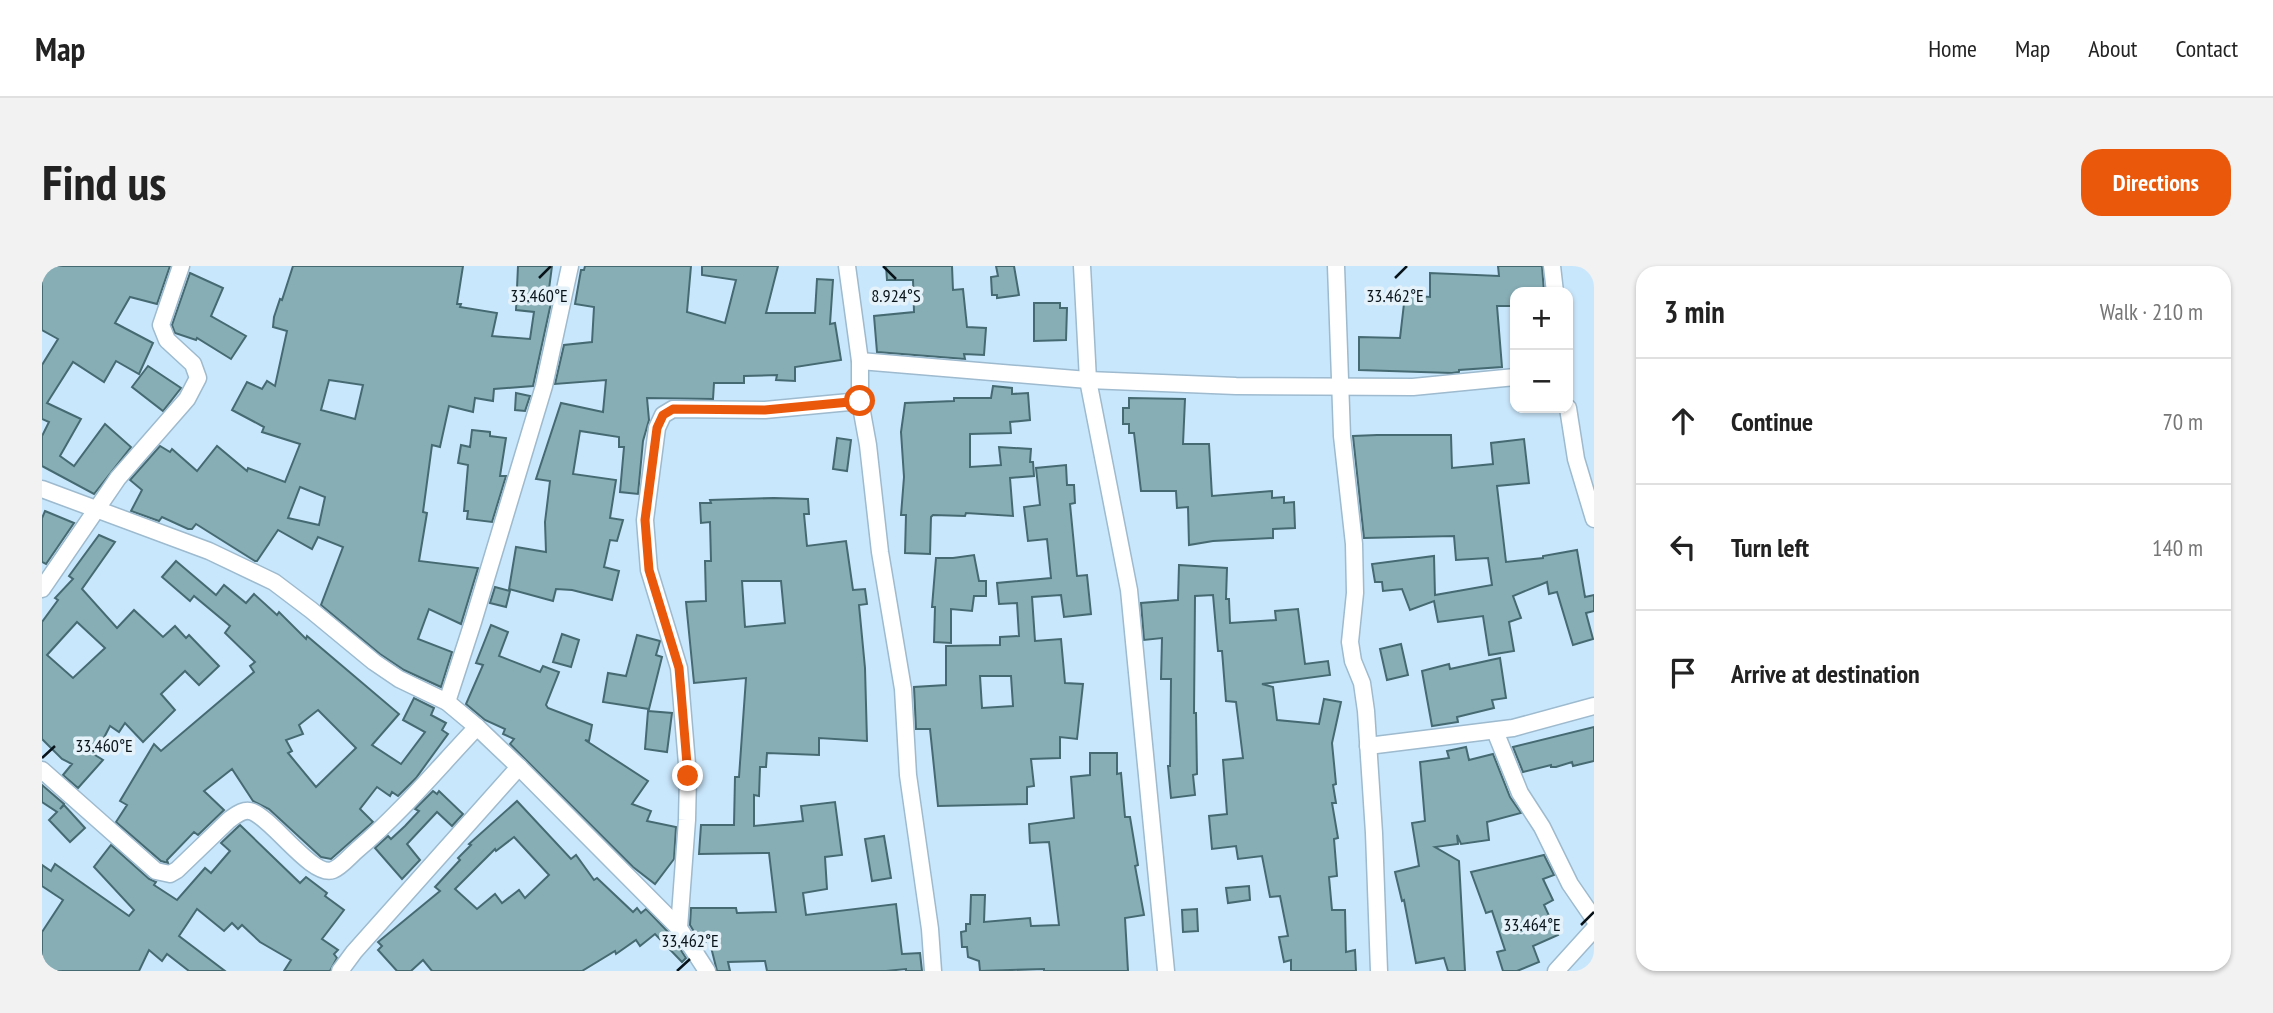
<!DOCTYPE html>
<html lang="en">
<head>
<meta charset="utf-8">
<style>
	:root { --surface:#fff; --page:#f2f2f2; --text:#222; --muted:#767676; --line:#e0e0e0; --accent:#ea580c }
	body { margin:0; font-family:"PT Sans Narrow",sans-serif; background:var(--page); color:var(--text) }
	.controls { position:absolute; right:21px; top:21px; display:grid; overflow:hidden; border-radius:14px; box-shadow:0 2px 5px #0004 }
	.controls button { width:63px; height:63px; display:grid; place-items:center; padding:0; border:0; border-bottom:2px solid var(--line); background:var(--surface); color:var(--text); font:35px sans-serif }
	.stop { position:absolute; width:21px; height:21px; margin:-16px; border:5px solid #ea580c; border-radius:50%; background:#fff }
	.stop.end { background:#ea580c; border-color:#fff; box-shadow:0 2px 7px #0008 }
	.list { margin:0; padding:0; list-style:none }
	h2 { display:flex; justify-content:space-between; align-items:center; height:91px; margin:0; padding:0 28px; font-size:30px }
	h2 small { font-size:23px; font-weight:400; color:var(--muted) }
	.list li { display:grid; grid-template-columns:46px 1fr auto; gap:21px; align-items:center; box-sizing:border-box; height:126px; padding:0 28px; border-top:2px solid var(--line) }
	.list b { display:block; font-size:26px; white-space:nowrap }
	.list em { font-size:23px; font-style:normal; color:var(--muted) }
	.icon { flex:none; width:38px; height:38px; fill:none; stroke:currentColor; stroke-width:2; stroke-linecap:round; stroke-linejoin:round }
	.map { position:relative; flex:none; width:1552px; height:705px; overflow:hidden; border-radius:21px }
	header { display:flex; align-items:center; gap:42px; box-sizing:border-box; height:98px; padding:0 35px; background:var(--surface); border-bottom:2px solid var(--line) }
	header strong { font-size:33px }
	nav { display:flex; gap:38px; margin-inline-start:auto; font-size:24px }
	.intro { display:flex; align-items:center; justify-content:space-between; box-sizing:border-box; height:168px; padding:0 42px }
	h1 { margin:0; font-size:49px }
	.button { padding:18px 32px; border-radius:21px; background:var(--accent); color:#fff; font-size:24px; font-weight:700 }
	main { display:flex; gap:42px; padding:0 42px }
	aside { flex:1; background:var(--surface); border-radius:21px; box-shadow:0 2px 5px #0004 }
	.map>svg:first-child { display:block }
	.building { fill:#87adb5; stroke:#466a71; stroke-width:2; fill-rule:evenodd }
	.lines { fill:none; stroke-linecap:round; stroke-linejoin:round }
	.street-casing { stroke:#9dbace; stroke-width:19 }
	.street { stroke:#fff; stroke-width:16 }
	.route { stroke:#ea580c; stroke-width:9 }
	.ticks { fill:none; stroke:#09131a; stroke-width:2.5 }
	.ticks-label { font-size:18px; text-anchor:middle; fill:#09131a; stroke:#e6f2fa; stroke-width:7; stroke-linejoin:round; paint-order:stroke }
</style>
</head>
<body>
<header>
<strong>Map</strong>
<nav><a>Home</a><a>Map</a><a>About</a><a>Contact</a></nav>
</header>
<div class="intro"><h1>Find us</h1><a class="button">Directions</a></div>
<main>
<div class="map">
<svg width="1552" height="705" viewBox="0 0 1552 705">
	<rect width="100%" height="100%" fill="#c9e7fc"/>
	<g class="building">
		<polygon points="0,0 128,0 115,38 88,31 73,57 111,77 97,108 74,95 62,116 31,96 5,137 39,153 18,190 32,200 63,158 89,181 52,228 0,200 0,170 7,156 0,153 0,99 16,73 0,64"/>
		<path d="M251 0H421L415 38H419L418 41 455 47 450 70 488 73 492 46 474 44 476 0H510L507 23H512L491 120 452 123 451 135 433 132 431 146 407 140 398 181 390 179 381 246 385 247 377 295 436 302 419 358 387 343 376 373 410 386 399 421 362 404 338 388 279 339 301 281 276 271 270 283 236 264 215 295H213L154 258 150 263H146L120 251 117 255 89 245 100 224 88 214 118 180 128 186 130 183 155 205 175 180 205 205 206 202 243 216 258 178 220 166 222 161 190 144 205 116 220 123 225 115 233 120 245 65 231 61 232 51 238 33 240 34ZM287 114 321 119 313 153 279 144ZM258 221 283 231 277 259 246 252Z"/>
		<polygon points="543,0 649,0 645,46 683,57 694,14 660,9 660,0 736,0 724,47 773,47 775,13 791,14 788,58 793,57 799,94 753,101 753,115 734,114 735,109 702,110 702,117 672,117 671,133 605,132 607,154 601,175 596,228 578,226 582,181 577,181 577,171 538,165 531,208 574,214 568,252 581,254 575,275 568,274 562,301 577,305 570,334 530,324 514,323 511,335 467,323 474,281 504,286 503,256 508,215 494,213 519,137 561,146 564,114 513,118 522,79 550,76 552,41 533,38 539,4 542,4"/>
		<polygon points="844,0 910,0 911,24 921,23 925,61 944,62 942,89 922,88 923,93 835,86 832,50 872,46 871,14 845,14"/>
		<polygon points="954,0 972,0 977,29 955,32 955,29 950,29 949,11 956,10"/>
		<polygon points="1456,0 1500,0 1502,26 1473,26 1473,40 1455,40 1460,101 1417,104 1417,106 1410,107 1317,104 1317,71 1358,72 1363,29 1388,31 1388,7 1457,10"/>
		<polygon points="148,7 181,22 169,50 204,70 189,93 155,72 154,74 133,67 130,59"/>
		<polygon points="992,37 1018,37 1018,42 1025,42 1024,74 992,75"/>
		<polygon points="106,100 139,122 121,145 90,121"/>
		<polygon points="951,120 970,122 970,128 986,127 988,154 968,156 969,167 928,168 928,201 959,199 957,181 989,183 988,196 991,196 992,210 968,212 971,250 924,247 923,250 891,249 889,251 888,288 863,287 864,249 859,249 862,211 859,166 863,137 912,135 912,132 949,132"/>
		<polygon points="474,127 488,130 483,145 473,144"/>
		<polygon points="1087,132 1143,133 1141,178 1167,178 1170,230 1230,225 1230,232 1242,231 1242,237 1252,236 1253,262 1231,263 1231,272 1171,275 1147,279 1146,241 1135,242 1134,225 1099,225 1092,167 1087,167 1087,158 1081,158 1081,142 1087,142"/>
		<polygon points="430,164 448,166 448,170 464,172 458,210 464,210 450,256 425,253 426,245 422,245 426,199 416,197 419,179 428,181"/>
		<polygon points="1335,169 1409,169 1410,202 1451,198 1449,177 1482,173 1487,217 1455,220 1464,296 1501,292 1501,290 1535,284 1543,331 1552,329 1552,345 1544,347 1551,373 1531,379 1515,326 1507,328 1505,316 1471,330 1479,352 1467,356 1472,385 1447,389 1441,350 1396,356 1392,335 1368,344 1360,323 1341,325 1340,316 1333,316 1330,298 1392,290 1393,329 1450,319 1446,292 1414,294 1412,270 1322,272 1311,170"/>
		<polygon points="795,172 809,174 805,205 791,203"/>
		<path d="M1024 199 1025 219H1032L1033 237 1028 238 1035 310 1045 309 1049 348 1022 351 1019 329 990 331 993 375 1019 373 1023 417 1041 418 1035 473 1018 471V492L989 493 992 520 985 521V538L896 540 888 463H874L872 421 904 419V380L958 379V371L977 370 975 337 957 338 955 317 1009 312 1005 273 986 275 982 241 998 239 994 202ZM938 410H969L971 440 940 442Z"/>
		<path d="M732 232 766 233 767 248H762L765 280 804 275 811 324 823 323 825 338 817 339 823 402 825 475 777 472V489L725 487 724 501H718L717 530 712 529V560L761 555 759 540 793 536 800 589 783 591 785 623 761 627 764 649 854 638 860 688 878 687 880 705H864V703L844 705H725L723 695 686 696 688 705H675L667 673 660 679 648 659 649 642H694L695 647 734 646 727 587 657 588 659 559H692L693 511H697L704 412 652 417 644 336 664 335 663 295H669L668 256 659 257 658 237H669L668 234ZM700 315H739L743 357 703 361Z"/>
		<polygon points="3,245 32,257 4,298 0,296 0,252"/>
		<path d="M57 269 73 276 40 323 75 362 92 344 121 371 133 360 144 372 147 369 177 400 157 419 143 405 119 428 133 444 101 476 83 457 77 466 68 460 53 489 61 494 36 522 21 509 30 498 20 493 0 473V356L16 334 13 332 31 313 27 310ZM35 356 63 382 31 412 5 389Z"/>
		<polygon points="932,289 937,315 944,315 944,330 932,330 930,345 909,343 909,377 892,376 893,341 890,341 894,292 911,292"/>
		<path d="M134 295 174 329 182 319 204 337 212 328 235 349 237 346 264 373 265 370 357 448 330 479 359 498 383 466 361 454 372 432 392 442 389 449 404 457 400 464 406 468 374 512 356 530 350 526 348 530 335 521 318 543 331 556 289 593 279 591 227 543 211 535 190 503 162 525 182 544 156 569 152 566 125 594 126 597 119 595 74 556 85 539 78 535 112 478 119 485 212 406 208 400 213 396 183 367 188 360 152 330 148 335 120 311ZM276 444 314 482 274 521 246 487 250 485 244 474 261 468 257 459Z"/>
		<polygon points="1137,299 1185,302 1184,333 1187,333 1188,357 1234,354 1233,345 1256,343 1263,398 1286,395 1288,409 1220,418 1231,421 1235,454 1277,458 1282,433 1299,436 1290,477 1294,518 1291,519 1294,537 1290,537 1296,572 1292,573 1295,610 1287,611 1290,644 1303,644 1304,686 1313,684 1314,705 1249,705 1249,694 1242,696 1237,671 1246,670 1238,630 1228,631 1220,590 1196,593 1194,580 1170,583 1167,550 1185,548 1181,494 1201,492 1194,436 1184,435 1180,385 1176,385 1171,329 1153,330 1152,447 1154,447 1155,508 1151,509 1153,529 1129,532 1126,500 1128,500 1129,413 1119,413 1120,372 1102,374 1099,337 1136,334"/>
		<polygon points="453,321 468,325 464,341 448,337"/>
		<polygon points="449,359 466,366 457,390 498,406 501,400 517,406 504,439 506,442 550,459 547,475 543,474 606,515 590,538 609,545 605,555 634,561 632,593 613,618 591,601 468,478 472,473 461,468 463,463 443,454 424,438 441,399 434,397"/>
		<polygon points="520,368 537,374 529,401 511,396"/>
		<polygon points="595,369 618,375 614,389 620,391 607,443 561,436 566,407 584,410"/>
		<polygon points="1359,378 1366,409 1345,414 1338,383"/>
		<polygon points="1458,392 1464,432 1450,434 1452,442 1415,451 1416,456 1390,460 1380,405 1407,398 1408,403"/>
		<polygon points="606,445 630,447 625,486 603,483"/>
		<polygon points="1552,461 1552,495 1531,500 1530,496 1514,501 1509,501 1509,499 1481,506 1471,481"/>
		<polygon points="1424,481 1427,494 1451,488 1468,531 1479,547 1445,556 1447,574 1419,578 1415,569 1416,578 1393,581 1417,595 1423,705 1406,705 1402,692 1374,697 1362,634 1360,635 1353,606 1377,600 1370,557 1383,555 1378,496 1407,492 1405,485"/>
		<polygon points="1048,487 1075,487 1075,508 1079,507 1083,551 1088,551 1096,599 1093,600 1102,649 1083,652 1086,705 1002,705 1002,703 938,705 937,695 926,691 925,681 920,681 919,666 924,665 924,658 928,658 929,629 943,629 942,656 988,652 989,660 1017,659 1007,576 988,577 987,558 1032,552 1029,511 1048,509"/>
		<polygon points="0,519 22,538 18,543 22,539 43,562 28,576 7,554 15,546 0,536"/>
		<polygon points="391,525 395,528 397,525 421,548 410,560 395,546 365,578 378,594 360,613 333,582 346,570 349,573 363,560 377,545 373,543"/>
		<path d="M475 535 529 593 534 589 552 614 555 612 591 646 595 642 599 647 604 643 629 669 644 692 640 696 613 668 598 680 594 674 574 688 573 685 540 705H390L381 694 369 705H355L336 684 340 680 336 676 398 625 393 621 418 594 416 592 429 579 427 578ZM472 571 507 609 483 632 477 624 460 637 453 628 435 643 413 623 453 583 454 585Z"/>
		<polygon points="198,559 258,617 264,611 285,627 283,630 302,644 280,673 296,684 292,688 295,692 288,705 242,705 249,694 218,676 200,659 196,663 190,657 182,665 155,643 137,670 183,705 147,705 125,688 120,695 107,684 97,705 0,705 0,666 21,634 0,620 0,599 9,605 13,598 87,650 92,644 52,601 69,579 107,613 114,616 112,619 135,634 163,602 169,607 188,585 179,577"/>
		<polygon points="842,570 849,612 830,615 823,573"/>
		<polygon points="1502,589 1512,609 1501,613 1511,634 1502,639 1516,669 1491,680 1497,696 1475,705 1461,705 1455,686 1463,684 1450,645 1444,647 1429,606"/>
		<polygon points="1207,620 1208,634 1186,637 1184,622"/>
		<polygon points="1155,643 1156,665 1141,666 1140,644"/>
	</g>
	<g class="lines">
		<g class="street-casing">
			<g id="street">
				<polyline points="805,0 818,95 818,135 826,179 838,286 861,423 866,509 888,663 891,705"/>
				<polyline points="1040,0 1046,114 1087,324 1124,705"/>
				<polyline points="1294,0 1300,170 1312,278 1313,327 1308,376 1311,395 1320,417 1324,445 1332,567 1337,705"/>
				<polyline points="1510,0 1513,26"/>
				<polyline points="818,95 1046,114 1194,120 1371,121 1473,111"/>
				<polyline points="1526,142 1534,193 1552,253"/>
				<polyline points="0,223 167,285 232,316 269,344 332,396 357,413 405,436 435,461 477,501 637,662 665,705"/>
				<polyline points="0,323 76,212 145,133 156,112 151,98 125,74 119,59 139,0"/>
				<polyline points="405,436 431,356 502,120 528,0"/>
				<polyline points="1453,465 1478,527 1500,561 1528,618 1552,653"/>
				<polyline points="1326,480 1471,462 1552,440"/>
				<path d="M0 504 114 605 128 608 135 604 187 554C194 549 202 542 211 546 232 555 271 612 291 604 299 601 308 590 315 584 359 547 396 502 435 461"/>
				<polyline points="637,662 645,554 646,510 637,402 607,304 603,254 615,162 621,149 631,143 723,144 818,135"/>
				<polyline points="298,705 312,686 477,501"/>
				<polyline points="1514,705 1552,663"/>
			</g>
		</g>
		<use href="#street" class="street"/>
	</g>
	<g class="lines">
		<polyline class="route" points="646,510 637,402 607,304 603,254 615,162 621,149 631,143 723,144 818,135"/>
	</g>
	<path class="ticks" d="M841 0 854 13M497 12 509 0M1353 12 1365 0M0 492 13 480M1539 659 1552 646M635 705 648 693"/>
	<g class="ticks-label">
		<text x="497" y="36">33.460°E</text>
		<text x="1353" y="36">33.462°E</text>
		<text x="854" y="36">8.924°S</text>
		<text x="62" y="486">33.460°E</text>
		<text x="1490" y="665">33.464°E</text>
		<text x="648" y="681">33.462°E</text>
	</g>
</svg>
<div class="controls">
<button>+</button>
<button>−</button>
</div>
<div class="stop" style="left:818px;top:135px"></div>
<div class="stop end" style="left:646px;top:510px"></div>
</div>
<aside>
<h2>3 min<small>Walk · 210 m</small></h2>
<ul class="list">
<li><svg class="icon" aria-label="ahead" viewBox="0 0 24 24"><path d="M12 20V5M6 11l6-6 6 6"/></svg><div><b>Continue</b></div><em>70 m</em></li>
<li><svg class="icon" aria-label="left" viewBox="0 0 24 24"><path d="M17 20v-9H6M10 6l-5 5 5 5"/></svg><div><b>Turn left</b></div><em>140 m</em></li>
<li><svg class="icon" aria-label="arrive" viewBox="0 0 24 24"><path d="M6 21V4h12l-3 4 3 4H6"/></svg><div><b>Arrive at destination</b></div></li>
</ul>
</aside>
</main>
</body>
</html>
